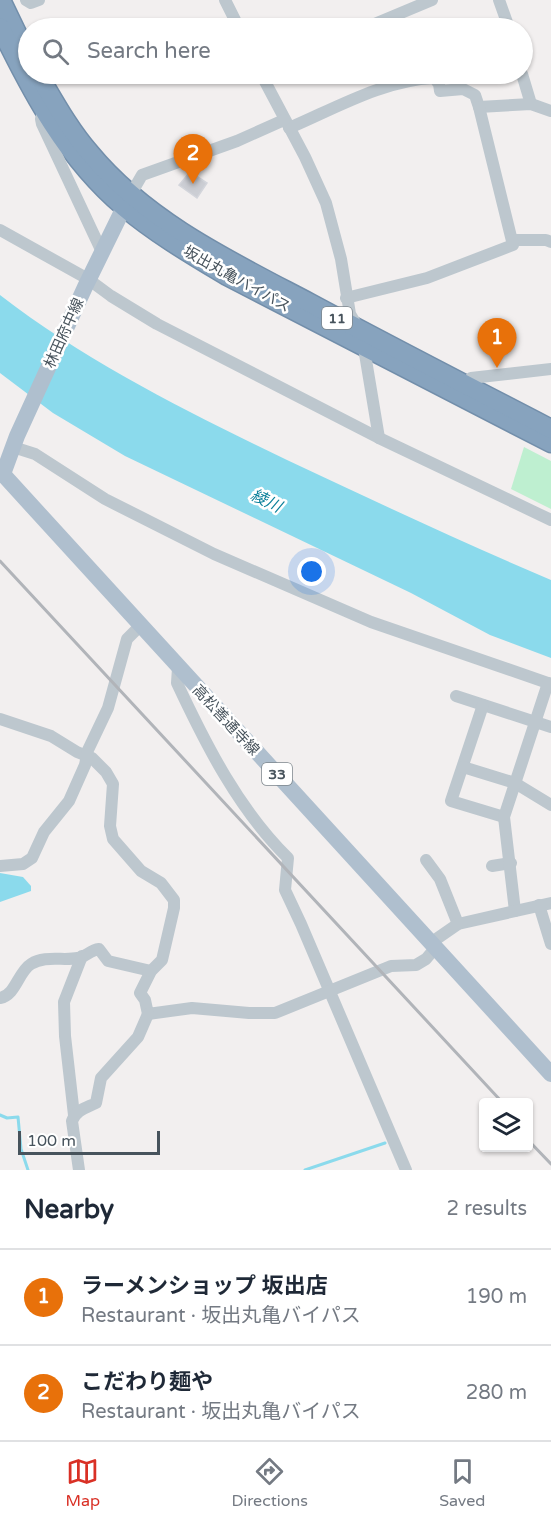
<!DOCTYPE html>
<html lang="en">
<head>
<meta charset="utf-8">
<style>
	:root { --surface:#fff; --page:#f2f2f3; --text:#1f2937; --muted:#747a83; --line:#e0e1e3; --accent:#d93025 }
	body { margin:0; font-family:"Varela Round","Noto Sans JP",sans-serif; background:var(--page); color:var(--text) }
	.controls { position:absolute; right:18px; bottom:18px; display:grid; overflow:hidden; border-radius:6px; box-shadow:0 2px 4px #0004 }
	.controls button { width:54px; height:54px; display:grid; place-items:center; padding:0; border:0; border-bottom:2px solid var(--line); background:var(--surface); color:var(--text); font:30px sans-serif }
	.scale { position:absolute; left:18px; bottom:15px; width:142px; box-sizing:border-box; padding-left:6px; border:3px solid #47535c; border-top:0; font-size:16px; line-height:21px; white-space:nowrap; color:#47535c; -webkit-text-stroke:4px #fff; paint-order:stroke }
	.you { position:absolute; left:312px; top:572px; width:21px; height:21px; margin:-15px; border:4px solid #fff; border-radius:50%; background:#1a73e8; box-shadow:0 0 0 9px #1a73e833 }
	.badge { display:grid; place-items:center; width:39px; height:39px; border-radius:50%; background:var(--accent); color:#fff; font-size:20px; font-weight:700 }
	.pin { position:absolute; translate:-50% -50px; filter:drop-shadow(0 2px 3px #0008) }
	.pin::after { content:''; position:absolute; top:32px; width:21px; height:18px; background:inherit; clip-path:polygon(0 0,100% 0,50% 100%) }
	.list { margin:0; padding:0; list-style:none }
	h2 { display:flex; justify-content:space-between; align-items:center; height:78px; margin:0; padding:0 24px; font-size:26px }
	h2 small { font-size:20px; font-weight:400; color:var(--muted) }
	.list li { display:grid; grid-template-columns:39px 1fr auto; gap:18px; align-items:center; box-sizing:border-box; height:96px; padding:0 24px; border-top:2px solid var(--line) }
	.list b { display:block; font-size:22px; white-space:nowrap }
	.list p { margin:0; font-size:20px; white-space:nowrap; color:var(--muted) }
	.list em { font-size:20px; font-style:normal; color:var(--muted) }
	.icon { flex:none; width:33px; height:33px; fill:none; stroke:currentColor; stroke-width:2; stroke-linecap:round; stroke-linejoin:round }
	.map { position:relative; flex:none; width:551px; height:1170px; overflow:hidden }
	.search { position:absolute; background:var(--surface); box-shadow:0 2px 4px #0004; left:18px; right:18px; top:18px; height:66px; display:flex; align-items:center; gap:15px; box-sizing:border-box; padding:0 21px; border-radius:33px; color:var(--muted); font-size:22px }
	.sheet { height:270px; background:var(--surface) }
	nav { display:flex; justify-content:space-around; align-items:center; box-sizing:border-box; height:84px; border-top:2px solid var(--line); background:var(--surface); font-size:16px; color:var(--muted) }
	nav a { display:grid; justify-items:center; gap:3px }
	nav .on { color:var(--accent) }
	.map>svg:first-child { display:block }
	.green { fill:#beefd0 }
	.water { fill:#8bdaec }
	.lines { fill:none; stroke-linecap:round; stroke-linejoin:round }
	.stream { stroke:#8bdaec; stroke-width:3 }
	.building { fill:#ccced4; stroke:#d3d5db; stroke-width:1.5 }
	.highway-casing { stroke:#728eaa; stroke-width:21 }
	.minor { stroke:#bdc7ce; stroke-width:12 }
	.major { stroke:#afbfce; stroke-width:16 }
	.highway { stroke:#87a3be; stroke-width:18 }
	.rail { stroke:#b1b4b9; stroke-width:3 }
	.labels { text-anchor:middle; dominant-baseline:central; stroke-width:5; stroke-linejoin:round; paint-order:stroke }
	.shield { fill:#fff; stroke:#7e878d; stroke-width:1.5 }
	.shield-label { font-size:14px; font-weight:bold; fill:#47535c }
	.street-label { font-size:15px; fill:#47535c; stroke:#fff }
	.water-label { font-size:16px; font-style:italic; fill:#0c819b; stroke:#fff }
</style>
</head>
<body>
<div class="map">
<svg width="551" height="1170" viewBox="0 0 551 1170">
	<rect width="100%" height="100%" fill="#f2efef"/>
	<polygon class="green" points="524,447 551,461 551,509 511,489"/>
	<g class="water">
		<path d="M0 295C88 363 188 412 287 460 374 501 462 542 551 580V658L490 635 411 593 125 456 53 413 0 373Z"/>
		<polygon points="0,873 23,877 31,886 31,891 0,902"/>
	</g>
	<g class="lines">
		<g class="stream">
			<polyline points="0,1115 7,1118 18,1117 21,1149 28,1170"/>
			<polyline points="305,1170 385,1143"/>
		</g>
	</g>
	<polygon class="building" points="190,172 207,183 197,198 179,185"/>
	<g class="lines">
		<g class="highway-casing">
			<g id="highway">
				<polyline points="1,0 28,56"/>
				<path d="M0 27C32 93 67 159 124 207 156 234 192 255 227 276L551 443"/>
				<path d="M38 74C54 101 69 129 90 153 147 222 232 262 310 303 390 346 470 387 551 429"/>
			</g>
		</g>
		<g class="minor">
			<polyline points="26,0 31,3 39,0"/>
			<polyline points="225,0 239,28"/>
			<polyline points="499,0 509,28"/>
			<polyline points="365,28 432,0"/>
			<polyline points="261,74 305,157 326,203 341,259 350,314 357,326"/>
			<polyline points="522,74 531,104"/>
			<polyline points="44,110 41,119 42,124 102,252"/>
			<path d="M289 128C334 109 383 80 434 78L439 84 440 91 463 89 475 95 479 107 531 104 551 111"/>
			<polyline points="131,194 142,175 237,141 284,120"/>
			<polyline points="0,230 88,279 111,296 157,324 379,438 551,520"/>
			<polyline points="513,240 546,240 551,242"/>
			<polyline points="346,298 427,278 513,245 479,107"/>
			<polyline points="363,342 379,438"/>
			<polyline points="471,378 551,369"/>
			<polyline points="13,447 35,454 105,499 214,554 371,622 551,684"/>
			<path d="M178 668 177 683C206 745 239 810 288 858L285 890 301 924 406 1170"/>
			<polyline points="456,696 551,727"/>
			<polyline points="483,705 451,801 504,817"/>
			<polyline points="0,719 51,736 77,752 92,758 106,772 113,784 110,826 113,839 141,871 161,883 174,900 174,908 162,960 151,971 140,993 145,1000 148,1014 192,1008 249,1013 275,1013 391,966 416,965 426,959 436,947"/>
			<polyline points="463,767 515,783 551,805"/>
			<polyline points="426,860 440,879 458,924"/>
			<polyline points="0,866 23,864 32,858 44,832 69,801 85,765 88,750 108,708 127,639 140,626"/>
			<polyline points="492,866 511,863"/>
			<polyline points="539,905 551,944"/>
			<polyline points="515,911 504,817 548,683"/>
			<polyline points="432,942 458,924 551,903"/>
			<path d="M0 998C16 995 18 972 31 964 45 955 63 961 78 958 86 957 90 950 99 949L108 961 151 971"/>
			<polyline points="74,1115 65,1036 64,1002 82,956"/>
			<path d="M79 1170 72 1121C76 1110 86 1108 96 1103L101 1078 138 1037 148 1014"/>
		</g>
		<g class="major">
			<polyline points="0,471 551,1074"/>
			<polyline points="3,474 17,436 85,287 129,197"/>
		</g>
		<use href="#highway" class="highway"/>
		<g class="rail">
			<polyline points="0,561 502,1102"/>
			<polyline points="528,1140 551,1164"/>
		</g>
	</g>
	<g class="labels">
		<g class="shield">
			<rect x="322" y="307" width="30" height="22" rx="4.5"/>
			<rect x="262" y="763" width="30" height="22" rx="4.5"/>
		</g>
		<g class="shield-label">
			<text x="337" y="318">11</text>
			<text x="277" y="774">33</text>
		</g>
		<g class="street-label">
			<text transform="translate(237 279) rotate(29)">坂出丸亀バイパス</text>
			<text transform="translate(64 333) rotate(-66)">林田府中線</text>
			<text transform="translate(226 720) rotate(47)">高松善通寺線</text>
		</g>
		<g class="water-label">
			<text transform="translate(266 501) rotate(26)">綾川</text>
		</g>
	</g>
</svg>
<div class="controls">
<button><svg class="icon" aria-label="layers" viewBox="0 0 24 24"><path d="M12 4l9 5-9 5-9-5zM3 14l9 5 9-5"/></svg></button>
</div>
<div class="scale">100 m</div>
<div class="you"></div>
<div class="pin badge" style="left:497px;top:368px;background:#e8710a">1</div>
<div class="pin badge" style="left:193px;top:184px;background:#e8710a">2</div>
<div class="search"><svg class="icon" aria-label="search" viewBox="0 0 24 24"><circle cx="10" cy="10" r="6"/><path d="M15 15l6 6"/></svg>Search here</div>
</div>
<section class="sheet">
<h2>Nearby<small>2 results</small></h2>
<ul class="list">
<li><span class="badge" style="background:#e8710a">1</span><div><b>ラーメンショップ 坂出店</b><p>Restaurant · 坂出丸亀バイパス</p></div><em>190 m</em></li>
<li><span class="badge" style="background:#e8710a">2</span><div><b>こだわり麺や</b><p>Restaurant · 坂出丸亀バイパス</p></div><em>280 m</em></li>
</ul>
</section>
<nav>
<a class="on"><svg class="icon" aria-label="map" viewBox="0 0 24 24"><path d="M3 6l6-2 6 2 6-2v14l-6 2-6-2-6 2zM9 4v14M15 6v14"/></svg>Map</a>
<a><svg class="icon" aria-label="directions" viewBox="0 0 24 24"><path d="M12 3l9 9-9 9-9-9zM9 14v-3h6M13 9l2 2-2 2"/></svg>Directions</a>
<a><svg class="icon" aria-label="saved" viewBox="0 0 24 24"><path d="M7 4h10v16l-5-4-5 4z"/></svg>Saved</a>
</nav>
</body>
</html>
